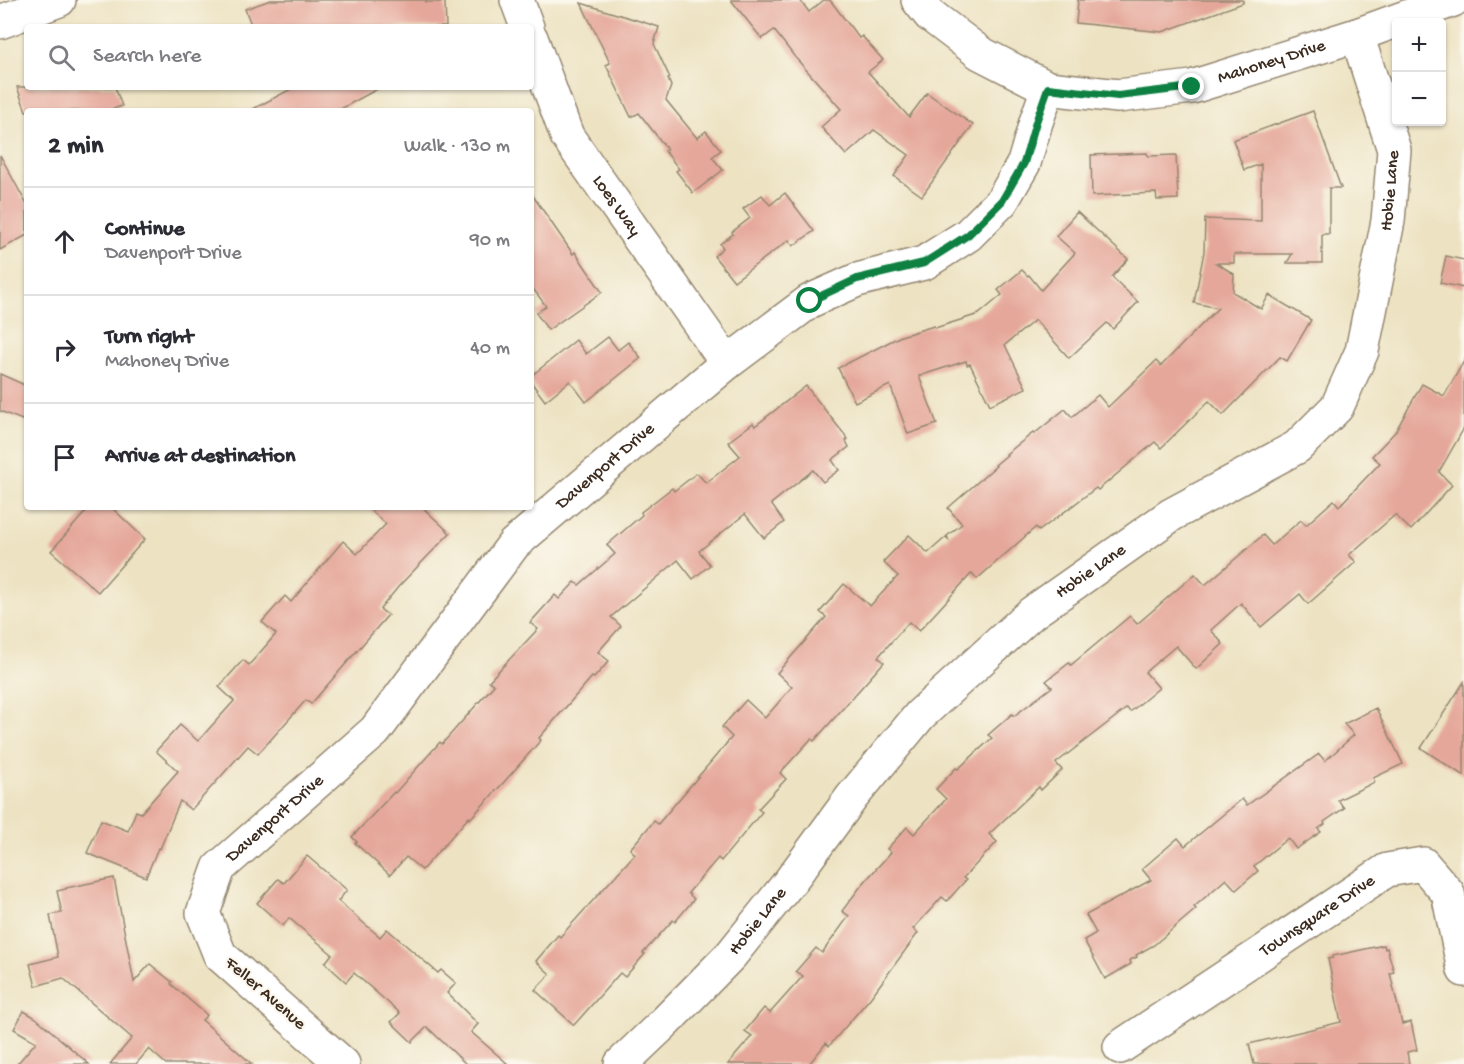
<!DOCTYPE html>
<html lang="en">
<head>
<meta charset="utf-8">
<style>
	:root { --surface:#fff; --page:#f2f2f3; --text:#2b2b33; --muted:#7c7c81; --line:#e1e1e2 }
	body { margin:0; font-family:"Gochi Hand",sans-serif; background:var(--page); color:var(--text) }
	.controls { position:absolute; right:18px; top:18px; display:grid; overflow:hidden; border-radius:6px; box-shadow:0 2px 4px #0004 }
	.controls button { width:54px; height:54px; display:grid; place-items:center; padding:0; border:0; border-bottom:2px solid var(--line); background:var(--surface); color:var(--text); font:30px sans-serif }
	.stop { position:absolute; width:18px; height:18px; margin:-14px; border:4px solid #0b8043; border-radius:50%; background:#fff }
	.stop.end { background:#0b8043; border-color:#fff; box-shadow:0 2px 6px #0008 }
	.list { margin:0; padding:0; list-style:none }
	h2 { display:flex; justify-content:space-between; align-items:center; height:78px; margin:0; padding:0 24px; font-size:26px }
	h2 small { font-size:20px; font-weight:400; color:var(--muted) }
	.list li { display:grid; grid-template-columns:39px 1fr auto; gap:18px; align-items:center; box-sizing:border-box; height:108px; padding:0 24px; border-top:2px solid var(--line) }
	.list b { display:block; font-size:22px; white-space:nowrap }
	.list p { margin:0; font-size:20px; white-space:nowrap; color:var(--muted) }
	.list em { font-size:20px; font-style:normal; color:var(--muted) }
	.icon { flex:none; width:33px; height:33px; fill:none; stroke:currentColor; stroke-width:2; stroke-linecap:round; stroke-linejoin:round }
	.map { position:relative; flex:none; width:1464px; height:1064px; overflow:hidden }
	.search { position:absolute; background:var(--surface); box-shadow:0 2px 4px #0004; left:24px; top:24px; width:510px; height:66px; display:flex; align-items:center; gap:15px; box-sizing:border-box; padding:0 21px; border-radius:6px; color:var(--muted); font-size:22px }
	.panel { position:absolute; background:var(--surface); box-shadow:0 2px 4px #0004; left:24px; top:108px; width:510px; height:402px; border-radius:6px }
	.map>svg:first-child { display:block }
	.building { fill:#e5a79a }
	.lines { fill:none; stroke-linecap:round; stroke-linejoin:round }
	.minor-casing { stroke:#948670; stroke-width:36 }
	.minor { stroke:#fff; stroke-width:33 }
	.route { stroke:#0b8043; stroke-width:8 }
	.labels { text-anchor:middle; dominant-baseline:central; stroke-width:4.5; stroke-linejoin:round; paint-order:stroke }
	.street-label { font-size:18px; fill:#3b2a1e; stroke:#fbf7ec }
</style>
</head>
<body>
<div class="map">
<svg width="1464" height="1064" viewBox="0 0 1464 1064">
	<rect width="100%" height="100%" fill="#fbf7ec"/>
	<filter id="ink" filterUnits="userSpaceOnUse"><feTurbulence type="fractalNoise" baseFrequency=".0167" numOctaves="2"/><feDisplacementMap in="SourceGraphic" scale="12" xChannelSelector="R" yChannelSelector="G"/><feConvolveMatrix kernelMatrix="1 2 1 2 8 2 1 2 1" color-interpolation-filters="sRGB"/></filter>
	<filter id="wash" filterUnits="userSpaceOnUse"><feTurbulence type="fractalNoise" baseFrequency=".008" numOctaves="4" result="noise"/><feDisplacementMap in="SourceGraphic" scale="24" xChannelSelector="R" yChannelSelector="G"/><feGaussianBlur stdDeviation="1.35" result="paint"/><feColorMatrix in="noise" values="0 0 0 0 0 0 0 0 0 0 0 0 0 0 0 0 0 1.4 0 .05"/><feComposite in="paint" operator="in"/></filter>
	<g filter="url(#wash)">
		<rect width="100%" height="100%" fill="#ede3c3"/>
		<g id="blocks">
			<g class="building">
				<polygon points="271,0 426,0 426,2 445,2 446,27 252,27 245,9"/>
				<polygon points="731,0 800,0 809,12 824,0 830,0 859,38 862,36 883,60 868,72 909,117 927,93 973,125 922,196 894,176 909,155 874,130 846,155 821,127 841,109 794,56 774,30 762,39"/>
				<polygon points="1078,0 1243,0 1243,3 1162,32 1076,23"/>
				<polygon points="581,3 659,27 654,44 670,78 668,79 671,86 666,100 697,138 706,131 721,150 712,157 723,170 693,193 676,171 679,169 665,151 667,149 639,113 631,117 606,65 610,63"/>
				<polygon points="17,87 115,87 122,106 107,111 26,111"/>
				<polygon points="295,87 381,87 337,111 249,111"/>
				<polygon points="1313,111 1341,188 1329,188 1329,234 1322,234 1322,263 1287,263 1292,254 1234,254 1234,263 1216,263 1234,274 1233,292 1261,309 1269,295 1311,320 1287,361 1280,357 1223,415 1209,401 1161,448 1155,442 1098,490 1096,488 1039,531 1036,527 977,579 972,573 919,631 909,622 878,657 884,662 814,741 811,739 780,773 786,779 758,809 762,812 721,861 718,858 688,893 694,899 675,922 673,920 643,953 645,954 625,977 620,973 574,1025 535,990 550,974 536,961 558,935 560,937 635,854 630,849 654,821 658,824 732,737 722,727 746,700 765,718 792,687 777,673 826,617 820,612 844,584 870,606 898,576 883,562 909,535 928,553 946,537 949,541 947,536 962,524 948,508 996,466 995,465 1007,455 1006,454 1033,433 1034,434 1065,409 1072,417 1098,395 1108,407 1156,361 1161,366 1218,308 1194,303 1204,252 1205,219 1261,221 1261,164 1244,170 1233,140"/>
				<polygon points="1147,153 1148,156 1176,155 1178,199 1157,200 1156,193 1092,196 1091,155"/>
				<polygon points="0,155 27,205 27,235 0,250"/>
				<polygon points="531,193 573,254 575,252 602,292 548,330 536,313 546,306 531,286"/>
				<polygon points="785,193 814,231 793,246 789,240 734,281 714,256 723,248 720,244 733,234 732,232 750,218 743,209 762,195 770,205"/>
				<polygon points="1077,212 1128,259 1112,277 1138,302 1113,329 1107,323 1069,358 1035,320 1005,345 1026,388 990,405 970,364 967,365 966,361 919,376 937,424 908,434 890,385 855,402 838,368 901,336 934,326 935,328 979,314 1002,295 998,290 1022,270 1028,276 1029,275 1041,290 1075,253 1056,236"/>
				<polygon points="1446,256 1464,260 1464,288 1440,283"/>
				<polygon points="608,337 618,350 628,342 641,358 586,402 570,381 545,401 531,382 531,376 576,340 586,354"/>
				<polygon points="1464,361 1464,428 1439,472 1452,485 1411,530 1395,515 1349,555 1356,562 1308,604 1300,594 1261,627 1241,603 1211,630 1223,644 1196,669 1176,646 1145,672 1159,688 1130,712 1127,708 1056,763 1062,770 1041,790 1039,787 989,834 997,842 963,878 966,880 947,901 942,897 913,929 918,933 871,997 829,1046 826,1043 809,1064 728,1064 752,1036 745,1031 764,1008 770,1013 803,976 796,971 816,948 822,953 849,916 842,911 861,886 891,852 887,849 907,827 914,834 946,799 936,789 956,768 958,769 992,738 988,735 1012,714 1014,716 1052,687 1046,681 1069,663 1071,665 1130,616 1137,624 1195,574 1205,585 1263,535 1272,545 1301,520 1306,525 1334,500 1339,506 1380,463 1372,456 1395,432 1422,384 1444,396"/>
				<polygon points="0,374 27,386 27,422 0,411"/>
				<polygon points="806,386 848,439 846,441 849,447 832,460 839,470 823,482 813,470 771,504 784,522 764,538 745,514 699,551 710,565 693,579 678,560 611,617 621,626 598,652 609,661 594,678 592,677 539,738 541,740 504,782 470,819 469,817 422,870 406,857 390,875 355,843 357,842 352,837 394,792 395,793 440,742 442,744 494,685 489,681 538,629 530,623 555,595 559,599 575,582 579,585 615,554 607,545 642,515 641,512 672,488 674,491 697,473 706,483 740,456 728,442 753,423 755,426"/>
				<polygon points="90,507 111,507 145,539 98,592 51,551"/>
				<polygon points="367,507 422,507 450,533 399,586 380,609 388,615 311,704 306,700 258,754 248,746 191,810 180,801 160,849 158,848 146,877 87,853 101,820 128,831 136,811 141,813 178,771 156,751 180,725 198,741 234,701 219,687 243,660 249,665 276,634 262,622 285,596 291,602 343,541 357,554 386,524"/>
				<polygon points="1464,682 1464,776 1421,748"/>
				<polygon points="1376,708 1403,764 1373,778 1375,782 1338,800 1344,808 1324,822 1325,824 1318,829 1321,832 1296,849 1288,838 1254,866 1258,871 1236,890 1226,879 1194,907 1196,909 1154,945 1136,955 1137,957 1130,960 1131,964 1105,979 1084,940 1096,933 1086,915 1151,880 1142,869 1178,838 1185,846 1242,799 1247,805 1319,754 1325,761 1354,735 1344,724"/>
				<polygon points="307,856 347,890 338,901 380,937 387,929 438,973 441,970 456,983 447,993 478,1024 471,1032 508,1064 466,1064 427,1027 412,1042 391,1022 400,1013 354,973 346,982 325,963 332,954 289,918 283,926 257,903 278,879 284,883"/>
				<polygon points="114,878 134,982 150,964 172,982 171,984 207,1015 202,1020 252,1064 166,1064 149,1049 136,1064 110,1064 132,1038 63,978 36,986 30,964 58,957 50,915 62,913 57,891 66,889 66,888"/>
				<polygon points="1384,945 1385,949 1387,948 1394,972 1390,973 1402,1024 1411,1022 1417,1050 1407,1052 1409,1064 1254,1064 1249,1044 1341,1022 1328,959 1333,958 1333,956"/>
				<polygon points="24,1011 36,1018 89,1064 17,1064 36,1042 14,1029"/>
			</g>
		</g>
	</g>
	<g filter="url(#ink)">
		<use href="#blocks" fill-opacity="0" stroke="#948670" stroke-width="1.5"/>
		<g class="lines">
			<g class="minor-casing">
				<g id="minor">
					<polyline points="517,0 527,27"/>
					<path id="s1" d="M918 0 930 15 980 53 1048 88 1118 96 1192 87 1357 35 1453 0"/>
					<polyline points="0,22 59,0"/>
					<path id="s2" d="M531 38 567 136 727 363"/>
					<path id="s3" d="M1120 1047 1387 870 1423 864 1448 893 1464 970"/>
					<path id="s4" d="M343 1064 220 955 203 913 219 868 375 731 514 544 727 363 810 301 857 280 924 263 968 235 1002 201 1024 163 1036 122 1048 88"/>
					<path id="s5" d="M621 1064 664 1023 731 955 791 880 852 797 920 715 1032 613 1171 515 1297 447 1337 407 1362 351 1388 221 1394 150 1357 35"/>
				</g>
			</g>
			<use href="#minor" class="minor"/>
		</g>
	</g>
	<g class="lines" filter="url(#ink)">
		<polyline class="route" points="810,301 857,279 924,263 968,235 1002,201 1024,163 1036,122 1048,88 1118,96 1192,87"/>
	</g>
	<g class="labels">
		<g class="street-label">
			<text stroke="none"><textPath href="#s1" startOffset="387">Mahoney Drive</textPath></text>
			<text stroke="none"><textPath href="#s5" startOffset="1206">Hobie Lane</textPath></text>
			<text stroke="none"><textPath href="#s2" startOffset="190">Loes Way</textPath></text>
			<text stroke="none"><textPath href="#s4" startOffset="818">Davenport Drive</textPath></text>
			<text stroke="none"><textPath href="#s5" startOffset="684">Hobie Lane</textPath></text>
			<text stroke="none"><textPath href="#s4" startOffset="332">Davenport Drive</textPath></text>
			<text stroke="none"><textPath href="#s3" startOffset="237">Townsquare Drive</textPath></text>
			<text stroke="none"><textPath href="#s5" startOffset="198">Hobie Lane</textPath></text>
			<text transform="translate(265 994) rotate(41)">Feller Avenue</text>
		</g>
	</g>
</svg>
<div class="controls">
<button>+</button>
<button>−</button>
</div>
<div class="stop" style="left:810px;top:301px"></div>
<div class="stop end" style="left:1192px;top:87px"></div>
<div class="search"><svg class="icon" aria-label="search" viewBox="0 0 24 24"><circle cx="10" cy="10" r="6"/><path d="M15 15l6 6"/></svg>Search here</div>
<section class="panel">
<h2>2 min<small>Walk · 130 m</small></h2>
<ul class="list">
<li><svg class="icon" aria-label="ahead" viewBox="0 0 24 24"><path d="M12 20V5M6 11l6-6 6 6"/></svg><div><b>Continue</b><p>Davenport Drive</p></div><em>90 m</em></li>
<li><svg class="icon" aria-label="right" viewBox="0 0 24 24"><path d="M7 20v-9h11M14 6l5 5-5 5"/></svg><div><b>Turn right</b><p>Mahoney Drive</p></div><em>40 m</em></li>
<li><svg class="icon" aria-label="arrive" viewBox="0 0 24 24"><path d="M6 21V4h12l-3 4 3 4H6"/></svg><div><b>Arrive at destination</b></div></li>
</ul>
</section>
</div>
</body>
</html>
